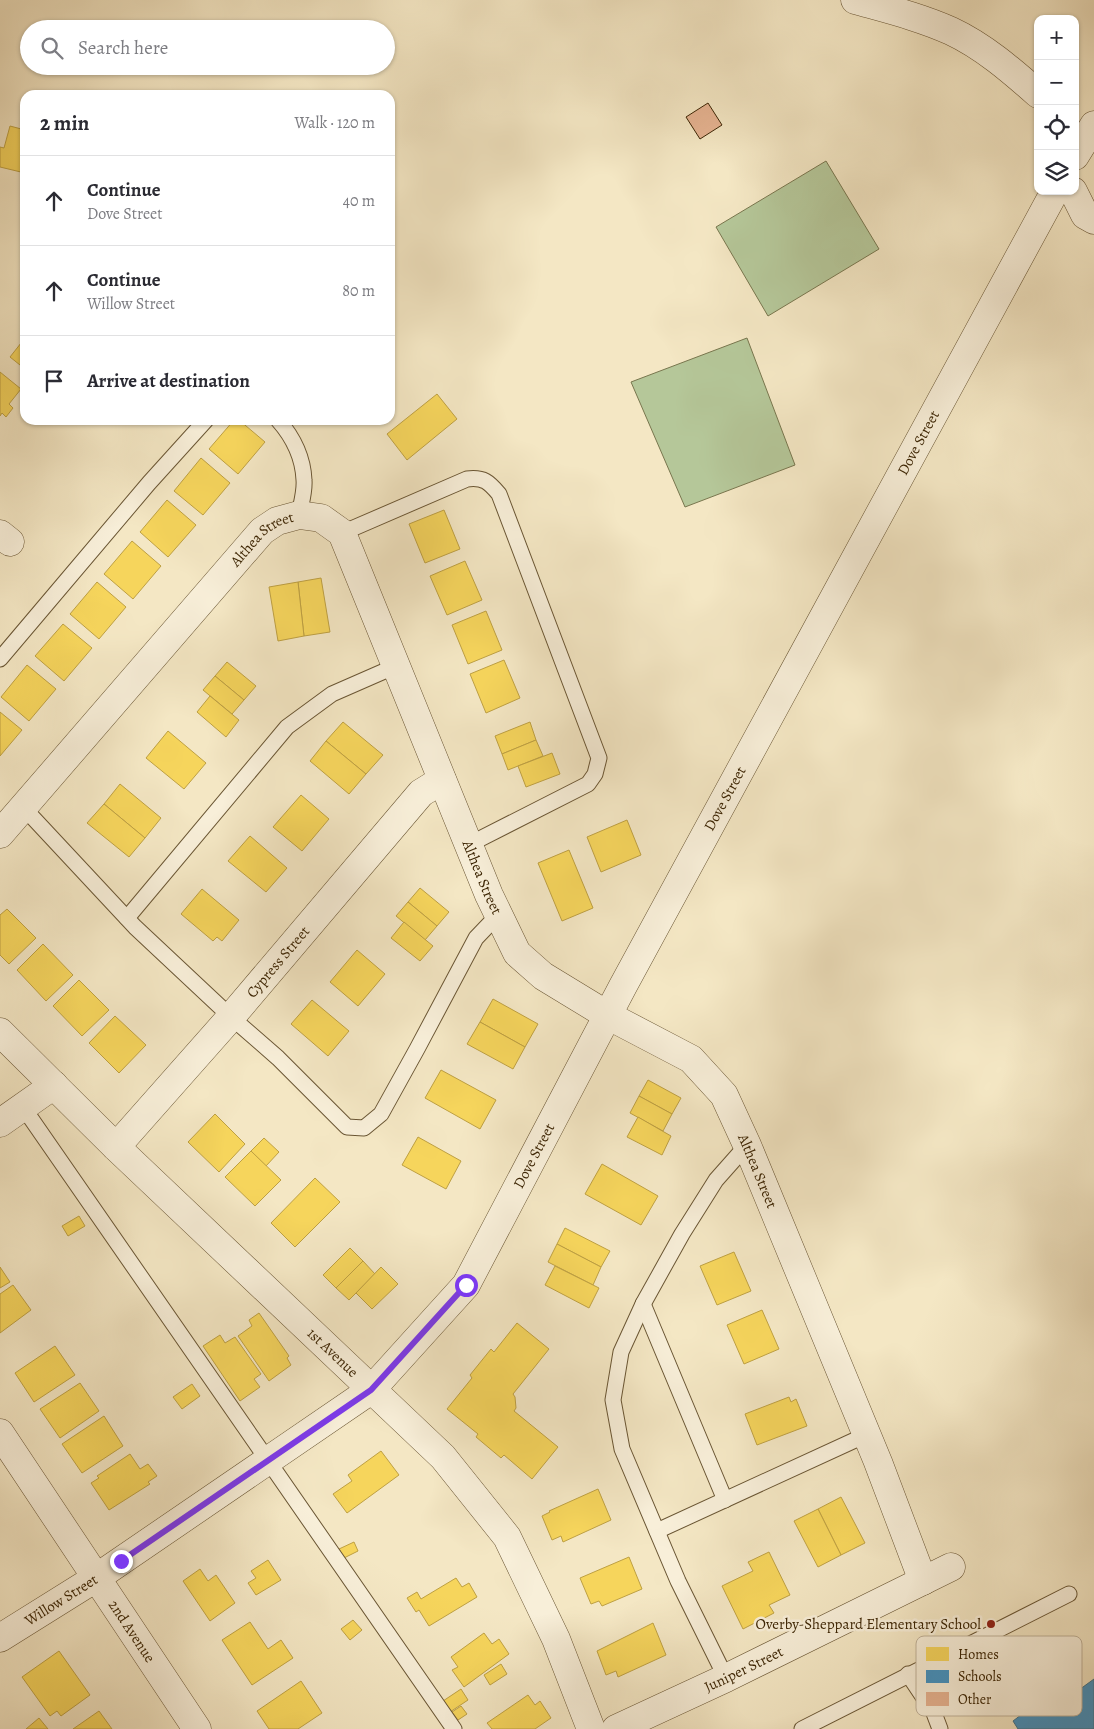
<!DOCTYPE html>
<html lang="en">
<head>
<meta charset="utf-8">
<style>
	:root { --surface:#fff; --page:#f2f2f3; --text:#2b2b33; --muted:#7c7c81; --line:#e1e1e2 }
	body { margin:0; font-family:Alegreya,serif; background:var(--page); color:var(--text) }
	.controls { position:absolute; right:15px; top:15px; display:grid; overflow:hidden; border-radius:10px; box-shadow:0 1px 4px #0004 }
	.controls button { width:45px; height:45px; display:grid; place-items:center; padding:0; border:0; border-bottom:1px solid var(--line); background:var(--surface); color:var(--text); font:25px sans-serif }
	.stop { position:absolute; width:15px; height:15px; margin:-11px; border:4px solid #7c3aed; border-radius:50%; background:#fff }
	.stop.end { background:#7c3aed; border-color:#fff; box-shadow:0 1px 5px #0008 }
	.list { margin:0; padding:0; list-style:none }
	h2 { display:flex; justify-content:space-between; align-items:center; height:65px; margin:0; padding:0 20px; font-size:21px }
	h2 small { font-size:16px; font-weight:400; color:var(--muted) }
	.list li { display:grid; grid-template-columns:32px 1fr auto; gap:15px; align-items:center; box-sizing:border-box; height:90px; padding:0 20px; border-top:1px solid var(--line) }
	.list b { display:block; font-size:19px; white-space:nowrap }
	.list p { margin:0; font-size:16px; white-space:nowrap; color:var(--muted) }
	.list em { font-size:16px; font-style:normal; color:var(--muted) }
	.icon { flex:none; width:28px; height:28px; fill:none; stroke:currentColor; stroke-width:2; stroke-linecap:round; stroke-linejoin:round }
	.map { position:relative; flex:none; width:1094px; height:1729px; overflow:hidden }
	.search { position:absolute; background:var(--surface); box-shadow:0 1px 4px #0004; left:20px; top:20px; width:375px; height:55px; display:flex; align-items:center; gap:12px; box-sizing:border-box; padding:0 18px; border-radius:28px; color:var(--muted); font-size:19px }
	.panel { position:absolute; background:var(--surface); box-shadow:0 1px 4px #0004; left:20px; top:90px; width:375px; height:335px; border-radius:15px }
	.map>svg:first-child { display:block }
	.green { fill:#b5c799; stroke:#78764e }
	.homes { fill:#f6d55c; stroke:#bea042 }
	.schools { fill:#4393c3; stroke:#41728a }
	.building { fill:#e5b290; stroke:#3c2504 }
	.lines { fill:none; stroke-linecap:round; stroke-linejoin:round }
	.service-casing { stroke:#6a5634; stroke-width:17 }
	.minor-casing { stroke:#6a5634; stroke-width:29 }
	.tertiary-casing { stroke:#6a5634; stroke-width:29 }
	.service { stroke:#f8efd9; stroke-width:15 }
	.minor { stroke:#f8efd9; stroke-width:28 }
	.tertiary { stroke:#f8efd9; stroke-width:28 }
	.route { stroke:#7c3aed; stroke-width:6 }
	.poi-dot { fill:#8f2418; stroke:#f8efd9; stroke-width:2 }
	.labels { text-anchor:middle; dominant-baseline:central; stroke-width:5; stroke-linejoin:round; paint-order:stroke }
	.street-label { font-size:15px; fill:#3c2504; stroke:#f8efd9 }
	.poi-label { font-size:15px; fill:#3c2504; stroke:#f8efd9; text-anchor:end }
	.key { fill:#f8efd9; stroke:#c0b299; stroke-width:1 }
	.key-label { font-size:14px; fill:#3c2504 }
</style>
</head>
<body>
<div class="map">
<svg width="1094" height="1729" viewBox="0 0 1094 1729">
	<rect width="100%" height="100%" fill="#f4e7c4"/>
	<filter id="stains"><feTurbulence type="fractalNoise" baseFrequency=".004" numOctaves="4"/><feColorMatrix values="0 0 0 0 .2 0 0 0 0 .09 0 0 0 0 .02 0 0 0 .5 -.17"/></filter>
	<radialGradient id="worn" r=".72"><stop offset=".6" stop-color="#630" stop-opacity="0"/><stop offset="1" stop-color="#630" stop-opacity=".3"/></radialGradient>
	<g class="green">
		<polygon points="826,161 879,249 768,316 716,227"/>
		<polygon points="747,338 795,465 685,507 631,382"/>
	</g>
	<g class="homes">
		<polygon points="10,126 25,130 25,173 0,167 0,147 4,148"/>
		<polygon points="25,338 25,369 10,357"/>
		<polygon points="0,372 21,389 9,404 13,408 6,417 2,413 0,416"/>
		<polygon points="437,394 457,419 407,460 387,434"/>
		<polygon points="234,420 239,420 265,442 238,474 209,449"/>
		<polygon points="201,458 230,483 203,515 174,491"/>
		<polygon points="167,500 196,525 168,557 140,532"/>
		<polygon points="444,510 460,549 425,563 409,524"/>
		<polygon points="132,541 161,566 133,599 104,574"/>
		<polygon points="465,561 482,600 447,615 430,576"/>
		<polygon points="321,578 330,632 304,636 298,582"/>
		<polygon points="97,582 126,607 99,639 70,614"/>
		<polygon points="298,582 304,636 278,641 269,587"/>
		<polygon points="486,611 502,650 468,664 452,625"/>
		<polygon points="63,624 92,648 64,681 35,656"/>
		<polygon points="504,660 520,698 486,713 470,674"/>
		<polygon points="227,662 256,686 244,700 215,676"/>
		<polygon points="27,665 56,689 29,721 1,697"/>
		<polygon points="215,676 244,700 232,714 203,690"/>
		<polygon points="210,696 239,720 226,737 197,712"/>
		<polygon points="0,712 22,730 0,756"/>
		<polygon points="343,722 383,755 366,774 326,741"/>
		<polygon points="530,722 536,740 502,754 495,736"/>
		<polygon points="168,731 206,763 184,789 146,758"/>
		<polygon points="536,740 543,756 508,770 502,754"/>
		<polygon points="326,741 366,774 349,794 310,761"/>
		<polygon points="552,753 560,774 526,787 518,766"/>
		<polygon points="120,784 161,818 145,838 104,804"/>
		<polygon points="301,795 329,819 302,851 273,827"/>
		<polygon points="104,804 145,838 129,857 87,823"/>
		<polygon points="627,820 641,855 601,872 587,837"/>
		<polygon points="250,836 287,868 266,892 228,861"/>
		<polygon points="569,850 593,908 562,921 538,863"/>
		<polygon points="420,888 449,912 437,926 408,902"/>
		<polygon points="202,889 239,920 222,941 217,937 213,941 181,914"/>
		<polygon points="408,902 437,926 425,940 396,916"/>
		<polygon points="7,909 36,938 9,964 0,955 0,915"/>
		<polygon points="404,922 433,946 420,961 391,938"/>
		<polygon points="43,944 73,975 46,1001 17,970"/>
		<polygon points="357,950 385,974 358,1006 330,982"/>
		<polygon points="79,980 109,1010 82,1036 53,1006"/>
		<polygon points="493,999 538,1024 525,1047 480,1022"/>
		<polygon points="312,1000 349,1031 328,1056 291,1024"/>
		<polygon points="115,1016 146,1045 119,1073 89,1043"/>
		<polygon points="480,1022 525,1047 513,1069 467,1044"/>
		<polygon points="441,1070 496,1100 480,1129 425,1098"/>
		<polygon points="648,1080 681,1098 672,1114 639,1096"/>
		<polygon points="639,1096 672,1114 663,1131 630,1113"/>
		<polygon points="215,1114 245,1144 219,1172 188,1142"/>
		<polygon points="638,1117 671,1136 662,1155 627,1137"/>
		<polygon points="418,1137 461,1161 446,1189 402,1165"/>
		<polygon points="264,1138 279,1152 266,1166 251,1151"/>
		<polygon points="251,1151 281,1180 255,1206 225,1177"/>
		<polygon points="602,1164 658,1196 641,1225 585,1194"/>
		<polygon points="315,1178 340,1202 295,1247 271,1223"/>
		<polygon points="79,1216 85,1226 68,1236 62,1226"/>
		<polygon points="565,1228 610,1251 601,1267 557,1244"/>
		<polygon points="557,1244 601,1267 593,1285 548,1262"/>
		<polygon points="350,1248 363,1261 336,1288 323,1275"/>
		<polygon points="734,1252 751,1291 717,1305 700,1266"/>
		<polygon points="363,1261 375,1274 349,1300 336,1288"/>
		<polygon points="555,1266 599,1288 589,1308 545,1285"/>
		<polygon points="0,1267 10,1282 0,1288"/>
		<polygon points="381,1267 398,1284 372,1309 356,1293"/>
		<polygon points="13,1285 31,1310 0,1333 0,1294"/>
		<polygon points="762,1310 779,1349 744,1364 727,1325"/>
		<polygon points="259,1313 289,1356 287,1358 291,1365 269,1381 238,1336 252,1326 249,1320"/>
		<polygon points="517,1323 549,1349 513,1394 515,1397 516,1408 514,1411 558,1447 532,1479 504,1455 501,1458 476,1437 478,1434 447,1409 472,1378 470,1375 491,1349 494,1352"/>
		<polygon points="220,1335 225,1343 235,1337 261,1374 254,1379 260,1387 240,1401 203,1346"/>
		<polygon points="55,1346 75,1375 34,1402 15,1373"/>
		<polygon points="80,1383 99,1411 60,1438 40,1409"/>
		<polygon points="192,1384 200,1396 182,1409 173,1397"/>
		<polygon points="789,1397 791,1402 796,1399 807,1426 757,1445 745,1414"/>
		<polygon points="104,1416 123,1446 82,1473 62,1444"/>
		<polygon points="381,1451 399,1475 347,1513 333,1494 352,1481 348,1475"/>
		<polygon points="130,1454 140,1469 148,1464 157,1476 148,1482 150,1484 109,1510 91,1483 99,1478 97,1476"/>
		<polygon points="598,1489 611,1520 563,1542 561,1536 552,1540 542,1516 550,1512 549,1511"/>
		<polygon points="841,1497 865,1543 841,1555 818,1509"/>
		<polygon points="818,1509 841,1555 818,1567 794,1521"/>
		<polygon points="354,1542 358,1551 344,1558 339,1549"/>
		<polygon points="769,1552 790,1595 769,1605 774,1613 743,1629 722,1586 753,1571 748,1562"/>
		<polygon points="629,1557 642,1589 602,1606 599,1601 591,1604 580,1578"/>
		<polygon points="268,1560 281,1580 256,1595 248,1583 256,1578 251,1571"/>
		<polygon points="200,1569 208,1581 216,1575 235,1603 210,1621 183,1581"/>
		<polygon points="456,1578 462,1587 469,1583 477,1597 429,1626 419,1610 416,1612 407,1598 417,1592 421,1599"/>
		<polygon points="353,1620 362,1630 350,1640 341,1629"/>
		<polygon points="250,1622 268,1649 281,1640 293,1658 252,1685 222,1640"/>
		<polygon points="653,1623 666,1655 618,1677 616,1671 606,1675 597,1651"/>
		<polygon points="484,1633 492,1644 499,1639 509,1654 464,1687 452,1670 458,1667 451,1657"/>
		<polygon points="59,1651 90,1695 61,1716 57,1711 50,1716 22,1677"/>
		<polygon points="501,1664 507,1674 490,1685 484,1675"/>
		<polygon points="301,1681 322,1713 298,1729 269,1729 257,1711"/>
		<polygon points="461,1689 468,1700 450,1712 443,1701"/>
		<polygon points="528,1695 535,1705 540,1701 551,1718 535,1729 492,1729 487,1723"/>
		<polygon points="461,1706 467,1714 458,1720 452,1712"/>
		<polygon points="99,1711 112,1729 73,1729"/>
		<polygon points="39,1718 48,1729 26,1729"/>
	</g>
	<polygon class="schools" points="1094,1679 1094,1729 1018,1729 1013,1721 1063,1683 1072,1695"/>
	<polygon class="building" points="708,103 722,125 700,139 686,117"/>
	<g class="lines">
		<g class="service-casing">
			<g id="service">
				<path d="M278 420C293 437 303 457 304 480 305 491 301 504 299 515"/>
				<path d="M342 533 467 479C484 477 489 482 499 494L599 758 595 774 588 784 468 845"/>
				<polyline points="0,659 149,483 206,420"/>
				<polyline points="23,807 135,927 231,1017 278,1058 347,1127 364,1128 381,1114 417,1049 476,938 498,915"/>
				<polyline points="127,918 287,727 332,694 396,666"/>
				<polyline points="23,1107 454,1729"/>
				<polyline points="643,1304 725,1500"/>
				<polyline points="657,1531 866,1435"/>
				<polyline points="908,1674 934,1713 940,1729"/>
				<polyline points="726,1678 678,1581 622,1449 613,1400 621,1352 643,1304 682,1234 716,1180 747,1145"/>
				<polyline points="802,1729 1069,1594"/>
			</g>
		</g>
		<g class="minor-casing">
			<g id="minor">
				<polyline points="0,534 10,542"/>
				<path id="s1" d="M0 834 262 531 277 521 299 515 321 518 342 533 489 895 517 953 543 976 607 1015 691 1059 724 1095 747 1145 878 1462 923 1581"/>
				<path id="s2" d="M0 1032 116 1147 443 1457 507 1537 556 1639 591 1729"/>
				<polyline points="0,1123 54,1085"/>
				<path id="s3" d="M116 1147 231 1017 421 793 442 780"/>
				<path id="s4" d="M0 1433 197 1729"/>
				<path id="s5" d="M616 1729 726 1678 951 1567"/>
			</g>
		</g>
		<g class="tertiary-casing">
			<g id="tertiary">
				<path d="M855 0C887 9 920 17 951 31 983 46 1011 70 1038 94"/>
				<polyline points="1075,156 1094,125"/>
				<polyline points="1073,191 1085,215 1094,220"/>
				<path id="s6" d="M0 1638 96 1578 371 1390 466 1285 623 986 1055 191"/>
			</g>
		</g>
		<use href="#service" class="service"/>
		<use href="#minor" class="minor"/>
		<use href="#tertiary" class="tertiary"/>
	</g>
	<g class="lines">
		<polyline class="route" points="121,1561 371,1390 466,1285"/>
	</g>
	<circle class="poi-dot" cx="991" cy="1624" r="5"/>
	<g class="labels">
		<g class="street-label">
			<text stroke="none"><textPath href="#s6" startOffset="1544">Dove Street</textPath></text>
			<text stroke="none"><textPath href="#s1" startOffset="396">Althea Street</textPath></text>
			<text stroke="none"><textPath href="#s6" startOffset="1139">Dove Street</textPath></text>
			<text stroke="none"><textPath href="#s1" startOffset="861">Althea Street</textPath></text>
			<text stroke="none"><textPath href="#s3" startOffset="246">Cypress Street</textPath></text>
			<text stroke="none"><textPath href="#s6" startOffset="734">Dove Street</textPath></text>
			<text stroke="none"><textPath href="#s1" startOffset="1281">Althea Street</textPath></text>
			<text stroke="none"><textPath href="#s2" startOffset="462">1st Avenue</textPath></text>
			<text stroke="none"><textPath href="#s6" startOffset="72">Willow Street</textPath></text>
			<text stroke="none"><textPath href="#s4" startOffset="238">2nd Avenue</textPath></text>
			<text stroke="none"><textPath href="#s5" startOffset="141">Juniper Street</textPath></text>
		</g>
		<g class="poi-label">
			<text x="981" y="1624">Overby-Sheppard Elementary School</text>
		</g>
	</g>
	<rect x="916" y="1636" width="166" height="80" rx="8" class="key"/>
	<rect x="926" y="1647" width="23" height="14" fill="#f6d55c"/>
	<rect x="926" y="1670" width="23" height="13" fill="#4393c3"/>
	<rect x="926" y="1692" width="23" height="14" fill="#e5b290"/>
	<g class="key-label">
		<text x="958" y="1659">Homes</text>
		<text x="958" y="1681">Schools</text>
		<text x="958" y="1704">Other</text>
	</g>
	<rect width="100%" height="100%" filter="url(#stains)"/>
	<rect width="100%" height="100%" fill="url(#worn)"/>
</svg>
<div class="controls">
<button>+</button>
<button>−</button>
<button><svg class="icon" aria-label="locate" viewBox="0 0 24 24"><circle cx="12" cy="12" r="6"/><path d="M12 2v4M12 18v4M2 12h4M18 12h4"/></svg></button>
<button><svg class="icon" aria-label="layers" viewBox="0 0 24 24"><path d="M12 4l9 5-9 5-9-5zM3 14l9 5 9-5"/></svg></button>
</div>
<div class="stop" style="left:466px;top:1285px"></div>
<div class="stop end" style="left:121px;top:1561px"></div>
<div class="search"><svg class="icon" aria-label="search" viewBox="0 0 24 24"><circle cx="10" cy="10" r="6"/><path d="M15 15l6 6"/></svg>Search here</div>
<section class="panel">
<h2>2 min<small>Walk · 120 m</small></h2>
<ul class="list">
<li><svg class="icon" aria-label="ahead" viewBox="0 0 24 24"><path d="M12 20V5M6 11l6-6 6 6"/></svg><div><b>Continue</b><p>Dove Street</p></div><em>40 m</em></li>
<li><svg class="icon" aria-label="ahead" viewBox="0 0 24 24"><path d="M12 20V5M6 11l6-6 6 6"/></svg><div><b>Continue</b><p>Willow Street</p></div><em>80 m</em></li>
<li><svg class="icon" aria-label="arrive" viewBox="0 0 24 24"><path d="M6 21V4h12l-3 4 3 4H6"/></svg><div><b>Arrive at destination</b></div></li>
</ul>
</section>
</div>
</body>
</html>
